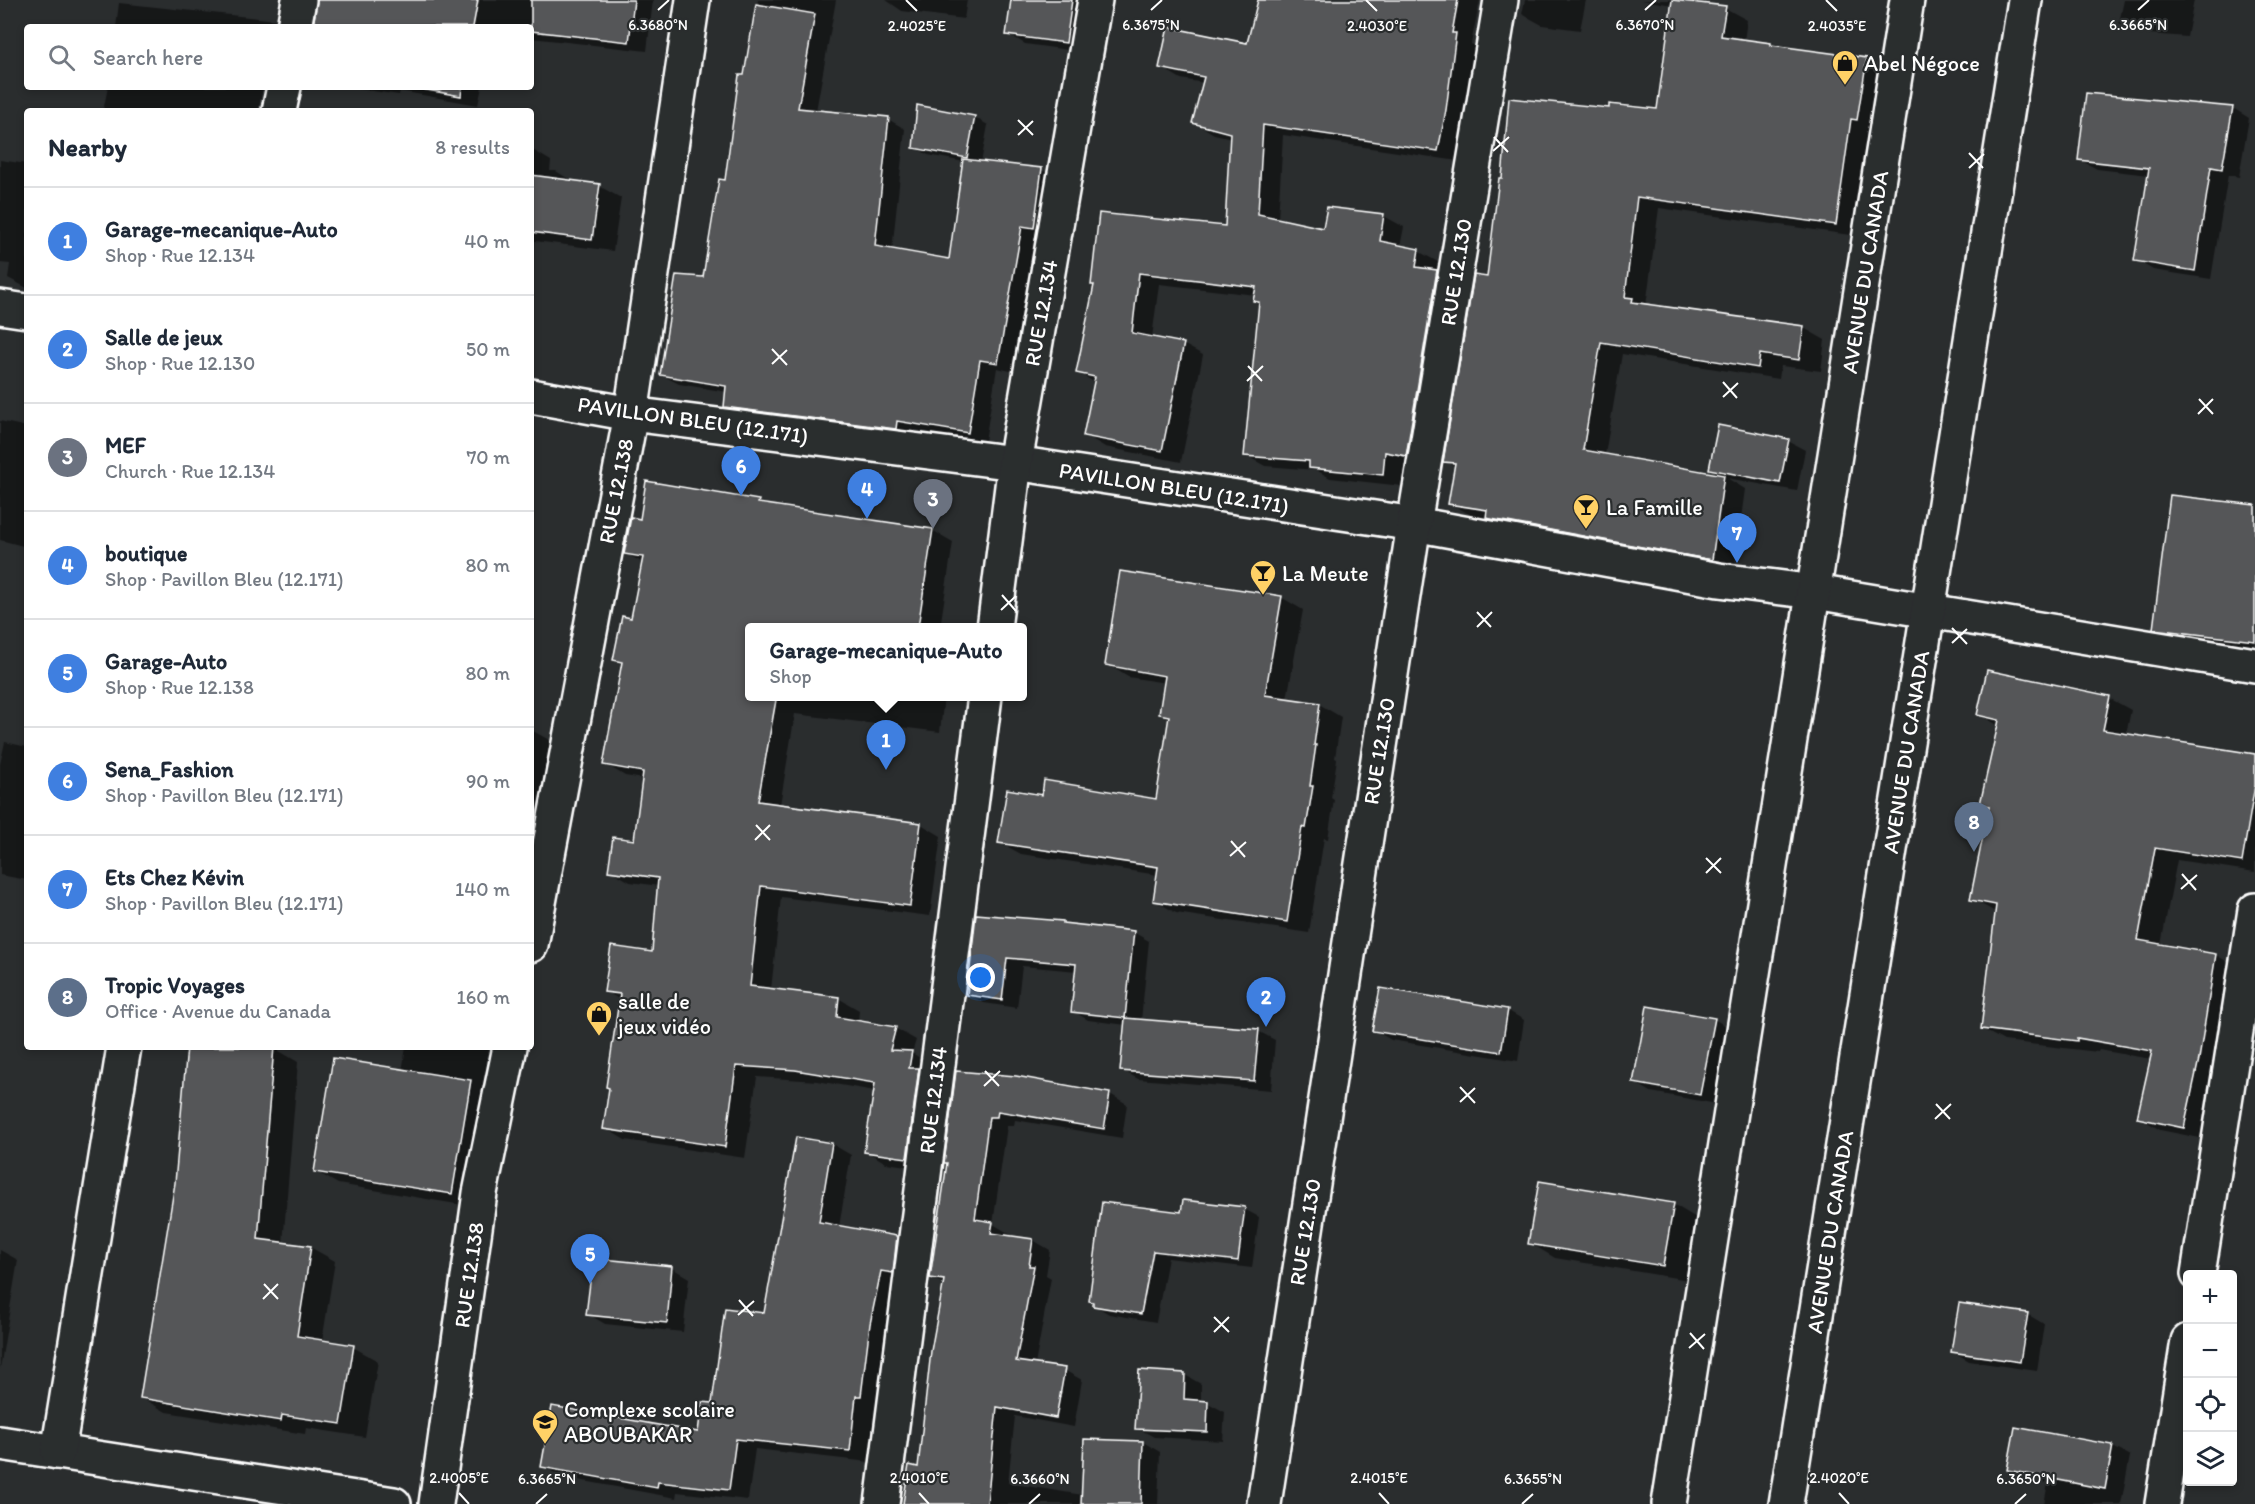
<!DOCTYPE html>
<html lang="en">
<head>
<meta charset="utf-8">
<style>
	:root { --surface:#fff; --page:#f6f6f7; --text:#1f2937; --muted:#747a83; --line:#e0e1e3; --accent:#84754c }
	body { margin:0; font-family:Itim,sans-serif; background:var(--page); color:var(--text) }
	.controls { position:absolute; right:18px; bottom:18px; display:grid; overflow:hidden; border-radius:6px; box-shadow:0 3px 9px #0003 }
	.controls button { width:54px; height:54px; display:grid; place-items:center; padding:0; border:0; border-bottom:2px solid var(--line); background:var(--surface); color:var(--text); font:30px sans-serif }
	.you { position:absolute; left:981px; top:978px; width:21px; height:21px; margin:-15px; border:4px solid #fff; border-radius:50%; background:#1a73e8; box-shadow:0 0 0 9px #1a73e833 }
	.badge { display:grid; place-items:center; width:39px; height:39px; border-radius:50%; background:var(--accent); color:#fff; font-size:20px; font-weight:700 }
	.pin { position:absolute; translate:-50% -50px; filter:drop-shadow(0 2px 3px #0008) }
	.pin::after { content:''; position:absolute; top:32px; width:21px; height:18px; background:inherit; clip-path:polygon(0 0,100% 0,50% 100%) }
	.popup { position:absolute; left:745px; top:623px; width:282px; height:78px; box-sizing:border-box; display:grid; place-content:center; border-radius:6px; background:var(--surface); filter:drop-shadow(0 2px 4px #0005); font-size:20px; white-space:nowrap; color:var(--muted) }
	.popup b { font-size:22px; color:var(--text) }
	.popup::after { content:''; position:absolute; left:50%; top:100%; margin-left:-12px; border:12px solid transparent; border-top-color:var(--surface) }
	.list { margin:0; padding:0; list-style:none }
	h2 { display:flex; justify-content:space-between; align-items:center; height:78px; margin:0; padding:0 24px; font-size:26px }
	h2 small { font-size:20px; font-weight:400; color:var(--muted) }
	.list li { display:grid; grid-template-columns:39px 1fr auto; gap:18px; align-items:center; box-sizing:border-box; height:108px; padding:0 24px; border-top:2px solid var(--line) }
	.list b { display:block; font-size:22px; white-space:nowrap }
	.list p { margin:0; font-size:20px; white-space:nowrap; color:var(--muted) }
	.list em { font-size:20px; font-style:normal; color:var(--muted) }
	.icon { flex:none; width:33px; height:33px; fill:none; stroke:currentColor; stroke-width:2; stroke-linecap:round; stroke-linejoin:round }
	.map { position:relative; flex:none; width:2255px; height:1504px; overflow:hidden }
	.search { position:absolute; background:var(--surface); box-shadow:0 3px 9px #0003; left:24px; top:24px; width:510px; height:66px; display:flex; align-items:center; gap:15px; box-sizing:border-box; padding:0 21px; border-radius:6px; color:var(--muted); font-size:22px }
	.panel { position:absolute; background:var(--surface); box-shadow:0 3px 9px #0003; left:24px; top:108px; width:510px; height:942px; border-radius:6px }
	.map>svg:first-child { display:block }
	.shadow { fill:#0007 }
	.building { fill:#555758; stroke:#fff; stroke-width:1.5 }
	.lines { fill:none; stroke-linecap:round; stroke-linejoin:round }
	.street-casing { stroke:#fff; stroke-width:38 }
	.secondary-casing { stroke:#fff; stroke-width:38 }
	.street { stroke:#2a2d2e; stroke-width:33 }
	.secondary { stroke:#2a2d2e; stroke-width:33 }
	.ticks { fill:none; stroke:#fff; stroke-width:2 }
	.labels { text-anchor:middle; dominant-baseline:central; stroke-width:4.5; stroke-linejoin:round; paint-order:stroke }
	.poi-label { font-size:22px; fill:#fff; stroke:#2a2d2e; text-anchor:start }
	.street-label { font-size:22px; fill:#fff; stroke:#2a2d2e }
	.ticks-label { font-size:15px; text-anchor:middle; fill:#fff; stroke:#2a2d2e; stroke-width:4.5; stroke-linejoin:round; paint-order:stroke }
</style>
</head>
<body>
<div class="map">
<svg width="2255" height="1504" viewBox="0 0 2255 1504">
	<rect width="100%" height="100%" fill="#2a2d2e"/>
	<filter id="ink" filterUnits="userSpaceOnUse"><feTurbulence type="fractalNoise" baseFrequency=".0167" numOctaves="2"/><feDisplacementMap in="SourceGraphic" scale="12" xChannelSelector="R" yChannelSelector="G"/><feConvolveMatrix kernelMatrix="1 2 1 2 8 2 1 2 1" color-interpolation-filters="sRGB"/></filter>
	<g filter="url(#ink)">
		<g class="shadow">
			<polygon points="376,0 653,0 647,51 531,38 531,27 313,27"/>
			<polygon points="758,0 836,0 816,111 888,119 905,129 892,251 951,261 964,162 928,155 915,147 974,117 988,125 981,163 1042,170 1059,180 1015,372 997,368 985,441 914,430 913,438 742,416 725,406 727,392 679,384 662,375 705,278 726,182"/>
			<polygon points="886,0 967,0 964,19 902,11"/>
			<polygon points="1013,0 1090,0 1083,52 1025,44 1008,34"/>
			<polygon points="1260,0 1480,0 1471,44 1475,46 1458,161 1283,135 1278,220 1324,230 1384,216 1404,227 1400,247 1418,251 1438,262 1436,271 1457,283 1426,466 1405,463 1402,486 1330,478 1316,470 1265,466 1245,455 1260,303 1255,300 1256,295 1159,284 1152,338 1183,344 1203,355 1181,462 1105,447 1085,435 1095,383 1078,372 1096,286 1227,228 1232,138 1214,134 1194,122 1204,83 1181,79 1161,67 1248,44"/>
			<polygon points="1525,0 1586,0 1580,30 1542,25 1522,14"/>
			<polygon points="1641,0 1697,0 1697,4 1725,8 1747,20 1744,41 1771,45 1776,48 1867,60 1888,72 1857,236 1659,208 1646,306 1804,328 1825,340 1821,371 1781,366 1779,379 1622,354 1605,455 1724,477 1711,469 1788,441 1805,450 1797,491 1727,478 1745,489 1734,571 1509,530 1489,518 1471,515 1449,503 1456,467 1445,461 1488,279 1610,110 1658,111 1673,5"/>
			<polygon points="2124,0 2194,0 2187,37 2136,33 2119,23"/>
			<polygon points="119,3 276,20 289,27 116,27"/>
			<polygon points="108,87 263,87 258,111 103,111"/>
			<polygon points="346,87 482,87 478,105 400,91 399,95"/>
			<polygon points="2233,108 2249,118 2239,177 2228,175 2211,279 2153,270 2136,260 2149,175 2097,169 2080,160"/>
			<polygon points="531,149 551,161 550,171 556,171 575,183 599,186 621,198 613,251 535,241 531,265"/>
			<polygon points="0,160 27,164 27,288 8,278 10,264 0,263"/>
			<polygon points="0,421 27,427 27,547 0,540"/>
			<polygon points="758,501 767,506 932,530 953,542 940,628 750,628 750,696 944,696 940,732 795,714 780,805 921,824 941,836 930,916 781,897 771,990 838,998 859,1010 858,1022 895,1028 916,1040 912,1053 932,1065 927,1169 886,1163 866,1151 875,1091 817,1081 757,1077 745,1158 625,1140 605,1128 620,1000 606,991 653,954 659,886 630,882 610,870 635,842 644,779 625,776 605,764 623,664 615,660 632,620 643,563 625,553 641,521"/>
			<polygon points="2255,506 2255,651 2180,642 2155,628"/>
			<polygon points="1281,597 1303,610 1287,699 1319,704 1341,717 1335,758 1337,759 1331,798 1334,800 1328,839 1324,838 1309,933 1176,913 1154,900 1158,875 1021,854 999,842 1043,796 1157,801 1170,719 1161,713 1166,683 1128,677 1107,664"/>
			<polygon points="2109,698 2131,710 2126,735 2255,756 2255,872 2177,860 2161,945 2216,955 2238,968 2205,1139 2160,1130 2139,1117 2151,1059 2099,1050 2098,1052 2004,1041 1982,1029 1997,913 1972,899 1990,808 1982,804 1999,726 1979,714"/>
			<polygon points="531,730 555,743 543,824 531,822"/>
			<polygon points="5,742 27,747 27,880 0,875 0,764"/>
			<polygon points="978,915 1062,922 1068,925 1133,932 1149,941 1141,1021 1258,1031 1275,1040 1271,1090 1138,1079 1122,1070 1126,1025 1088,1020 1073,1011 1077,971 1022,966 1017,1008 984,1003 969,994"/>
			<polygon points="1507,1010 1524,1020 1518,1061 1391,1040 1374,1030"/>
			<polygon points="1714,1019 1731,1029 1717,1104 1651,1092 1634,1082"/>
			<polygon points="189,1047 274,1048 298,1062 283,1244 310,1247 335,1261 322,1342 353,1347 378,1361 365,1437 306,1428 305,1434 166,1412 142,1398 177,1183"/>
			<polygon points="406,1047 489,1047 483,1089 493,1095 474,1207 338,1184 315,1171 402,1071"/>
			<polygon points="957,1073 1110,1094 1127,1104 1122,1138 1015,1120 1014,1126 1007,1126 993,1224 1010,1234 1009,1237 1033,1240 1050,1250 1046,1275 1051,1278 1035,1365 1064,1370 1082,1380 1074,1427 1015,1416 1008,1483 1083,1495 1143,1442 1160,1452 1158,1504 905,1504 919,1468 945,1285 931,1277 948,1164"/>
			<polygon points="798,1139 832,1144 851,1155 839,1227 897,1237 916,1249 880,1406 875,1406 869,1462 755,1449 748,1500 677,1492 676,1498 562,1477 543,1466 700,1434 714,1404 766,1314"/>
			<polygon points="1673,1204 1698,1219 1688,1280 1555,1258 1530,1243"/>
			<polygon points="1244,1209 1259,1217 1252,1268 1168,1258 1156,1322 1109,1314 1094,1305 1182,1214"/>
			<polygon points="0,1250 18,1260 0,1369"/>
			<polygon points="672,1268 689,1278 683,1332 605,1324 588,1314"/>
			<polygon points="2027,1314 2044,1324 2037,1371 1969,1361 1952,1351"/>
			<polygon points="1185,1375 1201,1384 1201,1402 1208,1403 1225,1412 1223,1441 1154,1437 1137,1428"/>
			<polygon points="2016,1428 2113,1447 2130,1456 2121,1504 2044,1504 2048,1483 2025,1479 2009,1469"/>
		</g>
		<g class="building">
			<polygon points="317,0 478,0 473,27 313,27"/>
			<polygon points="531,0 634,0 629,42 531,31"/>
			<polygon points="1011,0 1072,0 1066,43 1006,35"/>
			<polygon points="1258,0 1458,0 1452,33 1456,33 1446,110 1438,151 1263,125 1258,214 1323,228 1327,207 1384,214 1380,241 1419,249 1416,267 1437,270 1406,456 1385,452 1383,475 1309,468 1309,461 1244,456 1259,302 1253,301 1256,287 1139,273 1132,333 1184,343 1162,451 1083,436 1095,377 1076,373 1094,285 1091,285 1099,213 1225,226 1230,133 1192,123 1204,77 1159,68 1168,27 1247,43"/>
			<polygon points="1672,0 1726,6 1721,36 1771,43 1771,45 1867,58 1857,120 1851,119 1836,225 1637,197 1625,297 1633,298 1632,302 1804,326 1799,360 1760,354 1758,368 1601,342 1583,450 1724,475 1712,560 1486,518 1487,510 1448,504 1455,463 1443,462 1474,275 1487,277 1499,178 1502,178 1509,98 1609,108 1609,104 1657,109"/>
			<polygon points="756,4 815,14 798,108 889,117 875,246 949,259 963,159 1042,168 1034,228 1022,226 998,363 980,360 968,433 897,421 896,429 724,407 726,386 660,375 676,275 703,277 719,179 725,180 739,75 744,75"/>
			<polygon points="410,87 462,87 461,96"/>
			<polygon points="2086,93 2233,107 2222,169 2211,167 2195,271 2134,261 2149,168 2078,160"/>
			<polygon points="917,105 975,116 967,158 913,148"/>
			<polygon points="531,175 600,184 592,240 531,232"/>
			<polygon points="1718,425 1789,439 1780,483 1709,469"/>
			<polygon points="646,481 759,500 758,503 933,529 918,627 750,627 750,696 776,700 758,801 921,823 910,906 761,886 750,986 839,997 837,1017 896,1027 890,1050 912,1051 909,1068 919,1068 907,1158 864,1152 875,1083 795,1070 736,1066 725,1147 603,1129 609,1088 606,1087 620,994 604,992 611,946 652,952 658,878 608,871 613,837 634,840 643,772 603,765 622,662 613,660 622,616 631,618 643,557 624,554 631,517 640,519"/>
			<polygon points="2170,495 2255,505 2255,641 2153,629"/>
			<polygon points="1120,571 1282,596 1265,695 1320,703 1314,745 1316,745 1310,786 1313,786 1306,828 1302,827 1287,922 1153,901 1158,867 998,843 1007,789 1042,795 1044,780 1156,799 1169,716 1159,714 1165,676 1105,665"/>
			<polygon points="1987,670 2110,696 2103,730 2255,754 2255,785 2242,862 2155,848 2138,940 2216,954 2199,1059 2184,1128 2137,1118 2152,1051 2077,1038 2077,1041 1981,1029 1996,905 1970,900 1989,806 1980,804 1999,720 1977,715"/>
			<polygon points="976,914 1063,921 1063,923 1134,931 1125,1018 1071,1012 1076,964 1007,958 1002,1000 967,995"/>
			<polygon points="1380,988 1508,1009 1501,1052 1372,1031"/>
			<polygon points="1647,1006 1715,1018 1700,1095 1633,1083"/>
			<polygon points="1125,1018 1259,1029 1254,1081 1120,1071"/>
			<polygon points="187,1047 274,1047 258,1239 311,1246 297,1336 354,1345 341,1424 282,1415 281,1421 140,1398 175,1183"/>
			<polygon points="333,1058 471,1080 452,1194 314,1172"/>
			<polygon points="956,1071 1016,1076 1110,1093 1104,1129 998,1111 997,1117 989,1117 975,1219 993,1222 991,1233 1033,1239 1029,1266 1034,1266 1016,1361 1065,1368 1056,1418 997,1407 987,1504 903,1504 909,1465 918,1467 931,1351 944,1280 930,1278 947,1163 944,1163"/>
			<polygon points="796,1137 832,1143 819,1222 897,1236 893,1273 881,1271 870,1324 861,1396 856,1396 850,1451 736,1439 729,1490 658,1482 657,1488 541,1467 552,1406 698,1432 702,1402 712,1403 725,1308 764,1313"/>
			<polygon points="1539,1181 1674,1203 1663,1266 1528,1244"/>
			<polygon points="1183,1200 1245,1207 1238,1261 1153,1251 1141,1314 1093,1306 1093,1302 1089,1301 1102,1202 1181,1212"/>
			<polygon points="593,1258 672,1266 667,1323 586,1315"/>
			<polygon points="1959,1303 2028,1313 2020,1362 1951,1352"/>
			<polygon points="1139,1370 1185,1373 1184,1399 1208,1401 1207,1432 1135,1429"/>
			<polygon points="2015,1427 2113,1445 2105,1489 2007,1470"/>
			<polygon points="1084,1439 1143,1441 1141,1504 1081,1504"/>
		</g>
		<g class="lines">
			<g class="street-casing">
				<g id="street">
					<polyline points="294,27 299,0"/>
					<polyline points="279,111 284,87"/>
					<polyline points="0,307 27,311"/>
					<polyline points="531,396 631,414 1015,463 1414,524 1719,580 1815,592 2255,665"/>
					<polyline points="994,628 1015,463 1095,0"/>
					<polyline points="531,945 631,414 693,0"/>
					<polyline points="2198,1274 2255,910"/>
					<polyline points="0,1443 394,1504"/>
					<polyline points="58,1452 124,1047"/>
					<polyline points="436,1504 480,1193 510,1047"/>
					<polyline points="882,1504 985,696"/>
					<polyline points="1264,1504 1414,524 1501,0"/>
					<polyline points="2162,1504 2188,1341"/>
				</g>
			</g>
			<g class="secondary-casing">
				<g id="secondary">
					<polyline points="1669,1504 1907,0"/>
					<polyline points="1786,1504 2025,0"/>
				</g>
			</g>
			<use href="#street" class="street"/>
			<use href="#secondary" class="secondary"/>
		</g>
	</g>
	<path class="ticks" d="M906 0 917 11M1366 0 1377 11M1826 0 1837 11M658 10 669 0M1151 10 1162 0M1645 10 1656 0M2138 10 2149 0M1018 120 1033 135M1018 135 1033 121M1494 137 1508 152M1493 151 1509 137M1969 153 1983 168M1969 168 1984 154M772 349 787 365M772 364 787 350M1248 366 1262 381M1247 381 1263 366M1723 382 1737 398M1723 397 1738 383M2199 399 2213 414M2198 414 2213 399M1002 595 1016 611M1001 610 1016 596M1477 612 1491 627M1477 627 1492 612M1952 628 1967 644M1952 643 1967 629M756 825 770 840M755 840 770 825M1231 841 1245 857M1230 856 1246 842M1706 858 1721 873M1706 873 1721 858M2182 874 2196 890M2181 889 2197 875M985 1071 999 1086M984 1086 1000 1071M1460 1087 1475 1103M1460 1102 1475 1088M1936 1104 1950 1119M1935 1119 1951 1104M264 1284 278 1299M263 1299 278 1284M739 1300 753 1316M738 1315 754 1301M1214 1317 1229 1332M1214 1332 1229 1317M1690 1333 1704 1349M1689 1348 1705 1334M459 1493 469 1504M919 1493 929 1504M1379 1493 1389 1504M1839 1493 1849 1504M536 1504 547 1494M1029 1504 1040 1494M1522 1504 1533 1494M2015 1504 2026 1494"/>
	<defs>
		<g id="shop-pin" transform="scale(1.35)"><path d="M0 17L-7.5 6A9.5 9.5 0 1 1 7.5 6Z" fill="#ffd166" stroke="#2a2d2e"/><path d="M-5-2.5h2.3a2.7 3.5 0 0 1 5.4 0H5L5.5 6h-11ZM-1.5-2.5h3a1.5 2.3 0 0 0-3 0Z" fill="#111"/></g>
		<g id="bar-pin" transform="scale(1.35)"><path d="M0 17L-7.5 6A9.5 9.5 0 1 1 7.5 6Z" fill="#ffd166" stroke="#2a2d2e"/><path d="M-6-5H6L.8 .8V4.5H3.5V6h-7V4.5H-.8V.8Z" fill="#111"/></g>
		<g id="school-pin" transform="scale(1.35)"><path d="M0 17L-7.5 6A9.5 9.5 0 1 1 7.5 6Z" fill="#ffd166" stroke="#2a2d2e"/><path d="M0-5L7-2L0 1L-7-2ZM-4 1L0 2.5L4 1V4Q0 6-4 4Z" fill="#111"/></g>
	</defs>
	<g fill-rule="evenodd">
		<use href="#shop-pin" x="1845" y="63"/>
		<use href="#bar-pin" x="1586" y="507"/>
		<use href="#bar-pin" x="1263" y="573"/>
		<use href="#shop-pin" x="599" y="1014"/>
		<use href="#school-pin" x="545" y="1422"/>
	</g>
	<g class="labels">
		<g class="poi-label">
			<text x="1864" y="63">Abel Négoce</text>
			<text x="1606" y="507">La Famille</text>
			<text x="1282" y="573">La Meute</text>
			<text x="618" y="1001">salle de<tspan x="618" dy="25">jeux vidéo</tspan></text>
			<text x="564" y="1409">Complexe scolaire<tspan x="564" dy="25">ABOUBAKAR</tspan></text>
		</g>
		<g class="street-label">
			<text transform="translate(1456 272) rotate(-81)">RUE 12.130</text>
			<text transform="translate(1865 272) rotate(-81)">AVENUE DU CANADA</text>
			<text transform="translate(1041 313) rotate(-80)">RUE 12.134</text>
			<text transform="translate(693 420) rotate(8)">PAVILLON BLEU (12.171)</text>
			<text transform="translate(1174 488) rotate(9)">PAVILLON BLEU (12.171)</text>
			<text transform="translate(616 491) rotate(-79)">RUE 12.138</text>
			<text transform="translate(1379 751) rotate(-81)">RUE 12.130</text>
			<text transform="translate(1906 752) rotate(-81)">AVENUE DU CANADA</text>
			<text transform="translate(933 1100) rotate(-83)">RUE 12.134</text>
			<text transform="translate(1305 1232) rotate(-81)">RUE 12.130</text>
			<text transform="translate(1830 1232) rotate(-81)">AVENUE DU CANADA</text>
			<text transform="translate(469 1275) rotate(-82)">RUE 12.138</text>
		</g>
	</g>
	<g class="ticks-label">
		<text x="1151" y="30">6.3675°N</text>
		<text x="658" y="30">6.3680°N</text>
		<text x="1645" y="30">6.3670°N</text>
		<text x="2138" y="30">6.3665°N</text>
		<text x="917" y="31">2.4025°E</text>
		<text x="1377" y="31">2.4030°E</text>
		<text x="1837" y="31">2.4035°E</text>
		<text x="459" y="1483">2.4005°E</text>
		<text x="919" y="1483">2.4010°E</text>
		<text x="1379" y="1483">2.4015°E</text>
		<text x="1839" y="1483">2.4020°E</text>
		<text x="547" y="1484">6.3665°N</text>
		<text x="1040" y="1484">6.3660°N</text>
		<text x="1533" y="1484">6.3655°N</text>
		<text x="2026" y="1484">6.3650°N</text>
	</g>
</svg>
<div class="controls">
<button>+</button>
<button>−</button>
<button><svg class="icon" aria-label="locate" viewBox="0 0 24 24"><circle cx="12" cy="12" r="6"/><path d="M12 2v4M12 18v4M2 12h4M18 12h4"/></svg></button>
<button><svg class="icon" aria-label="layers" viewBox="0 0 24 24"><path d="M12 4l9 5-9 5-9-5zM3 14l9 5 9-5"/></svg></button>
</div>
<div class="you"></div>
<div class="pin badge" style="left:886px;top:770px;background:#3f7fe0">1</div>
<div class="popup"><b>Garage-mecanique-Auto</b>Shop</div>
<div class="pin badge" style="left:1266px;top:1027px;background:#3f7fe0">2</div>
<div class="pin badge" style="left:933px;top:529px;background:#6b7280">3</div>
<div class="pin badge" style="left:867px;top:519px;background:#3f7fe0">4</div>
<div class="pin badge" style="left:590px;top:1284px;background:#3f7fe0">5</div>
<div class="pin badge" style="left:741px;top:496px;background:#3f7fe0">6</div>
<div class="pin badge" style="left:1737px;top:563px;background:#3f7fe0">7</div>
<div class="pin badge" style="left:1974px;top:852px;background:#5c6f8a">8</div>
<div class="search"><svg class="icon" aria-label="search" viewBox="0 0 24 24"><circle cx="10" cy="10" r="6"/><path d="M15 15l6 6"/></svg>Search here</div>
<section class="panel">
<h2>Nearby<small>8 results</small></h2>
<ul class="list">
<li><span class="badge" style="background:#3f7fe0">1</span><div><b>Garage-mecanique-Auto</b><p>Shop · Rue 12.134</p></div><em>40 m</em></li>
<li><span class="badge" style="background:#3f7fe0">2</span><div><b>Salle de jeux</b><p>Shop · Rue 12.130</p></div><em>50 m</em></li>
<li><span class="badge" style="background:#6b7280">3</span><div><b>MEF</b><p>Church · Rue 12.134</p></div><em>70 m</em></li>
<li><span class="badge" style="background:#3f7fe0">4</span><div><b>boutique</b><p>Shop · Pavillon Bleu (12.171)</p></div><em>80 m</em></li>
<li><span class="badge" style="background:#3f7fe0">5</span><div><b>Garage-Auto</b><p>Shop · Rue 12.138</p></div><em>80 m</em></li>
<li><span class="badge" style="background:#3f7fe0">6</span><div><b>Sena_Fashion</b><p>Shop · Pavillon Bleu (12.171)</p></div><em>90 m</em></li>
<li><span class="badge" style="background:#3f7fe0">7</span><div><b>Ets Chez Kévin</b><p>Shop · Pavillon Bleu (12.171)</p></div><em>140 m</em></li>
<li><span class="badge" style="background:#5c6f8a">8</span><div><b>Tropic Voyages</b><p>Office · Avenue du Canada</p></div><em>160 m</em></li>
</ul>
</section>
</div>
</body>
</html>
